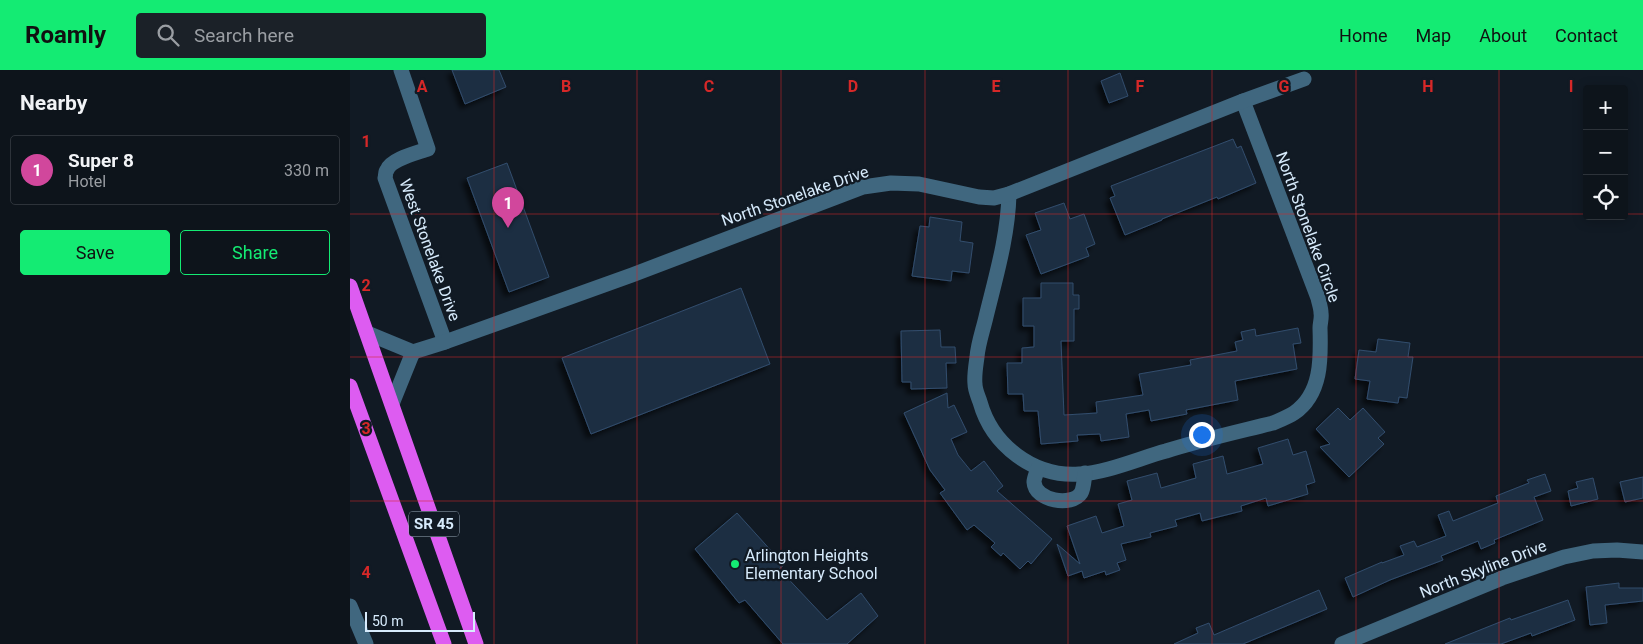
<!DOCTYPE html>
<html lang="en">
<head>
<meta charset="utf-8">
<style>
	:root { --surface:#0d141b; --page:#1b2128; --text:#f1f3f6; --muted:#9a9ea3; --line:#2d333a; --accent:#14eb73 }
	body { margin:0; font-family:Roboto,sans-serif; background:var(--page); color:var(--text) }
	.controls { position:absolute; right:15px; top:15px; display:grid; overflow:hidden; border-radius:5px; box-shadow:0 2px 12px #0003 }
	.controls button { width:45px; height:45px; display:grid; place-items:center; padding:0; border:0; border-bottom:1px solid var(--line); background:var(--surface); color:var(--text); font:25px sans-serif }
	.scale { position:absolute; left:15px; bottom:12px; width:110px; box-sizing:border-box; padding-left:5px; border:2px solid #d7ebfc; border-top:0; font-size:14px; line-height:18px; white-space:nowrap; color:#d7ebfc; -webkit-text-stroke:4px #111a24; paint-order:stroke }
	.you { position:absolute; left:851px; top:364px; width:18px; height:18px; margin:-12px; border:4px solid #fff; border-radius:50%; background:#1a73e8; box-shadow:0 0 0 8px #1a73e833 }
	.badge { display:grid; place-items:center; width:32px; height:32px; border-radius:50%; background:var(--accent); color:#fff; font-size:16px; font-weight:700 }
	.pin { position:absolute; translate:-50% -41px; filter:drop-shadow(0 1px 2px #0008) }
	.pin::after { content:''; position:absolute; top:26px; width:18px; height:15px; background:inherit; clip-path:polygon(0 0,100% 0,50% 100%) }
	.list { margin:0; padding:0; list-style:none }
	h2 { display:flex; justify-content:space-between; align-items:center; height:65px; margin:0; padding:0 20px; font-size:21px }
	h2 small { font-size:16px; font-weight:400; color:var(--muted) }
	.list li { display:grid; grid-template-columns:32px 1fr auto; gap:15px; align-items:center; box-sizing:border-box; height:70px; margin:0 10px 10px; padding:0 10px; border:1px solid var(--line); border-radius:5px }
	.list b { display:block; font-size:19px; white-space:nowrap }
	.list p { margin:0; font-size:16px; white-space:nowrap; color:var(--muted) }
	.list em { font-size:16px; font-style:normal; color:var(--muted) }
	.actions { display:flex; gap:10px; padding:15px 20px }
	.actions a { flex:1; padding:11px 0; border:1px solid var(--accent); border-radius:5px; text-align:center; font-size:18px; color:var(--accent) }
	.actions .main { background:var(--accent); color:#111 }
	.icon { flex:none; width:28px; height:28px; fill:none; stroke:currentColor; stroke-width:2; stroke-linecap:round; stroke-linejoin:round }
	.map { position:relative; flex:none; width:1293px; height:574px; overflow:hidden }
	header { display:flex; align-items:center; gap:30px; box-sizing:border-box; height:70px; padding:0 25px; background:var(--accent); color:#111 }
	header strong { font-size:24px }
	nav { display:flex; gap:28px; margin-inline-start:auto; font-size:18px }
	.search { width:350px; height:45px; background:var(--page); display:flex; align-items:center; gap:12px; box-sizing:border-box; padding:0 18px; border-radius:5px; color:var(--muted); font-size:19px }
	main { display:flex }
	aside { flex:1; background:var(--surface) }
	.map>svg:first-child { display:block }
	.building { fill:#1e2f43; stroke:#324d6d; filter:url(#shadow) }
	.lines { fill:none; stroke-linecap:round; stroke-linejoin:round }
	.minor { stroke:#40677f; stroke-width:15 }
	.highway { stroke:#dd5cf1; stroke-width:15 }
	.grid { fill:none; stroke:#d62828; stroke-width:1; stroke-opacity:0.55 }
	.poi-dot { fill:#14eb73; stroke:#111a24; stroke-width:2 }
	.labels { text-anchor:middle; dominant-baseline:central; stroke-width:4.5; stroke-linejoin:round; paint-order:stroke }
	.shield { fill:#111a24; stroke:#9cacbb; stroke-width:1 }
	.shield-label { font-size:15px; font-weight:bold; fill:#d7ebfc }
	.street-label { font-size:16px; fill:#d7ebfc; stroke:#111a24 }
	.poi-label { font-size:16px; fill:#d7ebfc; stroke:#111a24; text-anchor:start }
	.grid-label { font-size:16px; text-anchor:middle; font-weight:bold; fill:#d62828; stroke:#111a24; stroke-width:4.5; stroke-linejoin:round; paint-order:stroke }
</style>
</head>
<body>
<header>
<strong>Roamly</strong>
<div class="search"><svg class="icon" aria-label="search" viewBox="0 0 24 24"><circle cx="10" cy="10" r="6"/><path d="M15 15l6 6"/></svg>Search here</div>
<nav><a>Home</a><a>Map</a><a>About</a><a>Contact</a></nav>
</header>
<main>
<aside>
<h2>Nearby<small></small></h2>
<ul class="list">
<li><span class="badge" style="background:#d1479c">1</span><div><b>Super 8</b><p>Hotel</p></div><em>330 m</em></li>
</ul>
<div class="actions"><a class="main">Save</a><a>Share</a></div>
</aside>
<div class="map">
<svg width="1293" height="574" viewBox="0 0 1293 574">
	<defs>
		<filter id="shadow"><feDropShadow dx="-4.5" dy="4.5" stdDeviation="2.5" flood-color="#0009"/></filter>
	</defs>
	<rect width="100%" height="100%" fill="#111a24"/>
	<g class="building">
		<polygon points="102,0 149,0 156,17 115,34"/>
		<polygon points="770,3 778,26 759,33 751,11"/>
		<polygon points="883,69 887,78 891,76 906,113 868,129 867,127 812,149 812,150 775,165 760,128 765,126 761,116"/>
		<polygon points="157,93 199,207 159,222 117,108"/>
		<polygon points="714,133 720,149 734,144 745,174 736,178 739,186 691,204 676,165 691,160 685,143"/>
		<polygon points="580,147 612,152 610,171 623,173 619,203 602,201 601,211 562,206 570,156 579,157"/>
		<polygon points="691,213 723,213 723,225 729,225 729,239 724,239 724,271 711,271 714,345 747,343 746,332 793,325 789,304 841,295 840,290 887,281 885,272 893,270 891,262 905,259 906,266 948,258 951,273 943,274 947,299 885,311 888,330 836,340 837,344 801,351 799,340 776,344 779,367 751,371 750,364 727,365 728,371 691,374 688,341 674,341 673,324 658,324 657,293 672,293 672,278 684,277 684,256 673,256 673,228 691,228"/>
		<polygon points="391,218 420,294 241,364 212,288"/>
		<polygon points="590,260 591,277 605,277 606,293 596,293 597,318 561,319 561,312 552,312 551,261"/>
		<polygon points="1028,269 1060,273 1058,287 1063,287 1057,328 1049,327 1048,333 1017,329 1020,311 1005,309 1009,280 1026,282"/>
		<polygon points="597,323 598,338 604,335 617,362 601,369 608,385 621,401 634,391 653,416 647,421 702,469 681,494 678,491 670,499 653,483 651,486 641,477 645,473 624,455 617,460 590,423 595,420 580,400 554,343"/>
		<polygon points="988,338 1000,350 1013,338 1035,362 1028,368 1034,374 999,407 970,377 980,374 966,359"/>
		<polygon points="938,369 943,385 956,381 965,412 956,415 958,424 918,436 916,428 891,436 892,441 852,451 850,443 825,450 827,456 800,463 801,467 771,474 776,490 767,493 770,500 756,505 755,501 734,508 732,501 718,506 707,474 730,494 717,456 746,446 752,463 774,456 768,434 782,430 777,411 807,403 811,418 846,408 843,394 873,386 877,404 913,394 908,378"/>
		<polygon points="1195,404 1201,421 1184,427 1193,450 1144,470 1145,473 1131,479 1128,471 1091,486 1093,490 1040,510 1003,527 995,508 1032,492 1032,493 1054,485 1050,476 1064,471 1067,477 1096,466 1088,445 1099,441 1103,451 1148,433 1146,426 1179,413 1177,410"/>
		<polygon points="1293,407 1293,428 1275,432 1270,412"/>
		<polygon points="1243,408 1248,429 1221,436 1218,421 1228,418 1226,412"/>
		<polygon points="387,443 434,495 429,499 477,550 511,523 528,546 497,574 433,574 395,530 389,533 345,479"/>
		<polygon points="1269,513 1269,518 1293,518 1293,531 1255,535 1257,553 1240,555 1236,517"/>
		<polygon points="969,520 977,539 893,574 824,574 848,563 846,558 859,553 864,565"/>
		<polygon points="1218,530 1225,550 1182,566 1181,563 1151,574 1095,574 1160,548 1161,550"/>
	</g>
	<g class="lines">
		<g class="minor">
			<path d="M51 0 78 79C67 83 41 89 37 100 35 102 36 105 35 108L95 272"/>
			<path d="M659 124C658 166 646 206 636 247 633 260 628 274 627 287 626 295 624 305 625 314 625 320 628 326 630 332 642 375 683 407 729 404 756 403 790 388 816 381 851 370 887 362 923 353 930 350 938 347 944 343 972 324 971 288 970 258 970 253 972 248 971 243 971 238 969 233 968 228L893 31"/>
			<polyline points="17,263 63,282 95,272 282,205 513,117 541,113 569,114 629,127 644,128 659,124 893,31 954,9"/>
			<polyline points="42,334 63,282"/>
			<path d="M688 398C687 402 684 408 684 412 685 431 722 437 731 423 734 418 734 409 735 403"/>
			<polyline points="0,536 16,574"/>
			<polyline points="992,574 1152,508 1214,487 1243,481 1267,480 1293,482"/>
		</g>
		<g class="highway">
			<polyline points="0,216 126,574"/>
			<polyline points="0,316 94,574"/>
		</g>
	</g>
	<path class="grid" d="M144 0V574M287 0V574M431 0V574M575 0V574M718 0V574M862 0V574M1006 0V574M1149 0V574M0 144H1237M1274 144H1293M0 287H1293M0 431H1293"/>
	<circle class="poi-dot" cx="385" cy="494" r="5"/>
	<g class="labels">
		<rect class="shield" x="59" y="441.5" width="50" height="25" rx="4"/>
		<g class="shield-label">
			<text x="84" y="454">SR 45</text>
		</g>
		<g class="street-label">
			<text transform="translate(445 126) rotate(-19)">North Stonelake Drive</text>
			<text transform="translate(958 157) rotate(70)">North Stonelake Circle</text>
			<text transform="translate(80 180) rotate(70)">West Stonelake Drive</text>
			<text transform="translate(1133 499) rotate(-21)">North Skyline Drive</text>
		</g>
		<g class="poi-label">
			<text x="395" y="485">Arlington Heights<tspan x="395" dy="18">Elementary School</tspan></text>
		</g>
	</g>
	<g class="grid-label">
		<text x="72" y="22">A</text>
		<text x="216" y="22">B</text>
		<text x="359" y="22">C</text>
		<text x="503" y="22">D</text>
		<text x="646" y="22">E</text>
		<text x="790" y="22">F</text>
		<text x="934" y="22">G</text>
		<text x="1078" y="22">H</text>
		<text x="1221" y="22">I</text>
		<text x="16" y="77">1</text>
		<text x="16" y="221">2</text>
		<text x="16" y="364">3</text>
		<text x="16" y="508">4</text>
	</g>
</svg>
<div class="controls">
<button>+</button>
<button>−</button>
<button><svg class="icon" aria-label="locate" viewBox="0 0 24 24"><circle cx="12" cy="12" r="6"/><path d="M12 2v4M12 18v4M2 12h4M18 12h4"/></svg></button>
</div>
<div class="scale">50 m</div>
<div class="you"></div>
<div class="pin badge" style="left:158px;top:158px;background:#d1479c">1</div>
</div>
</main>
</body>
</html>
